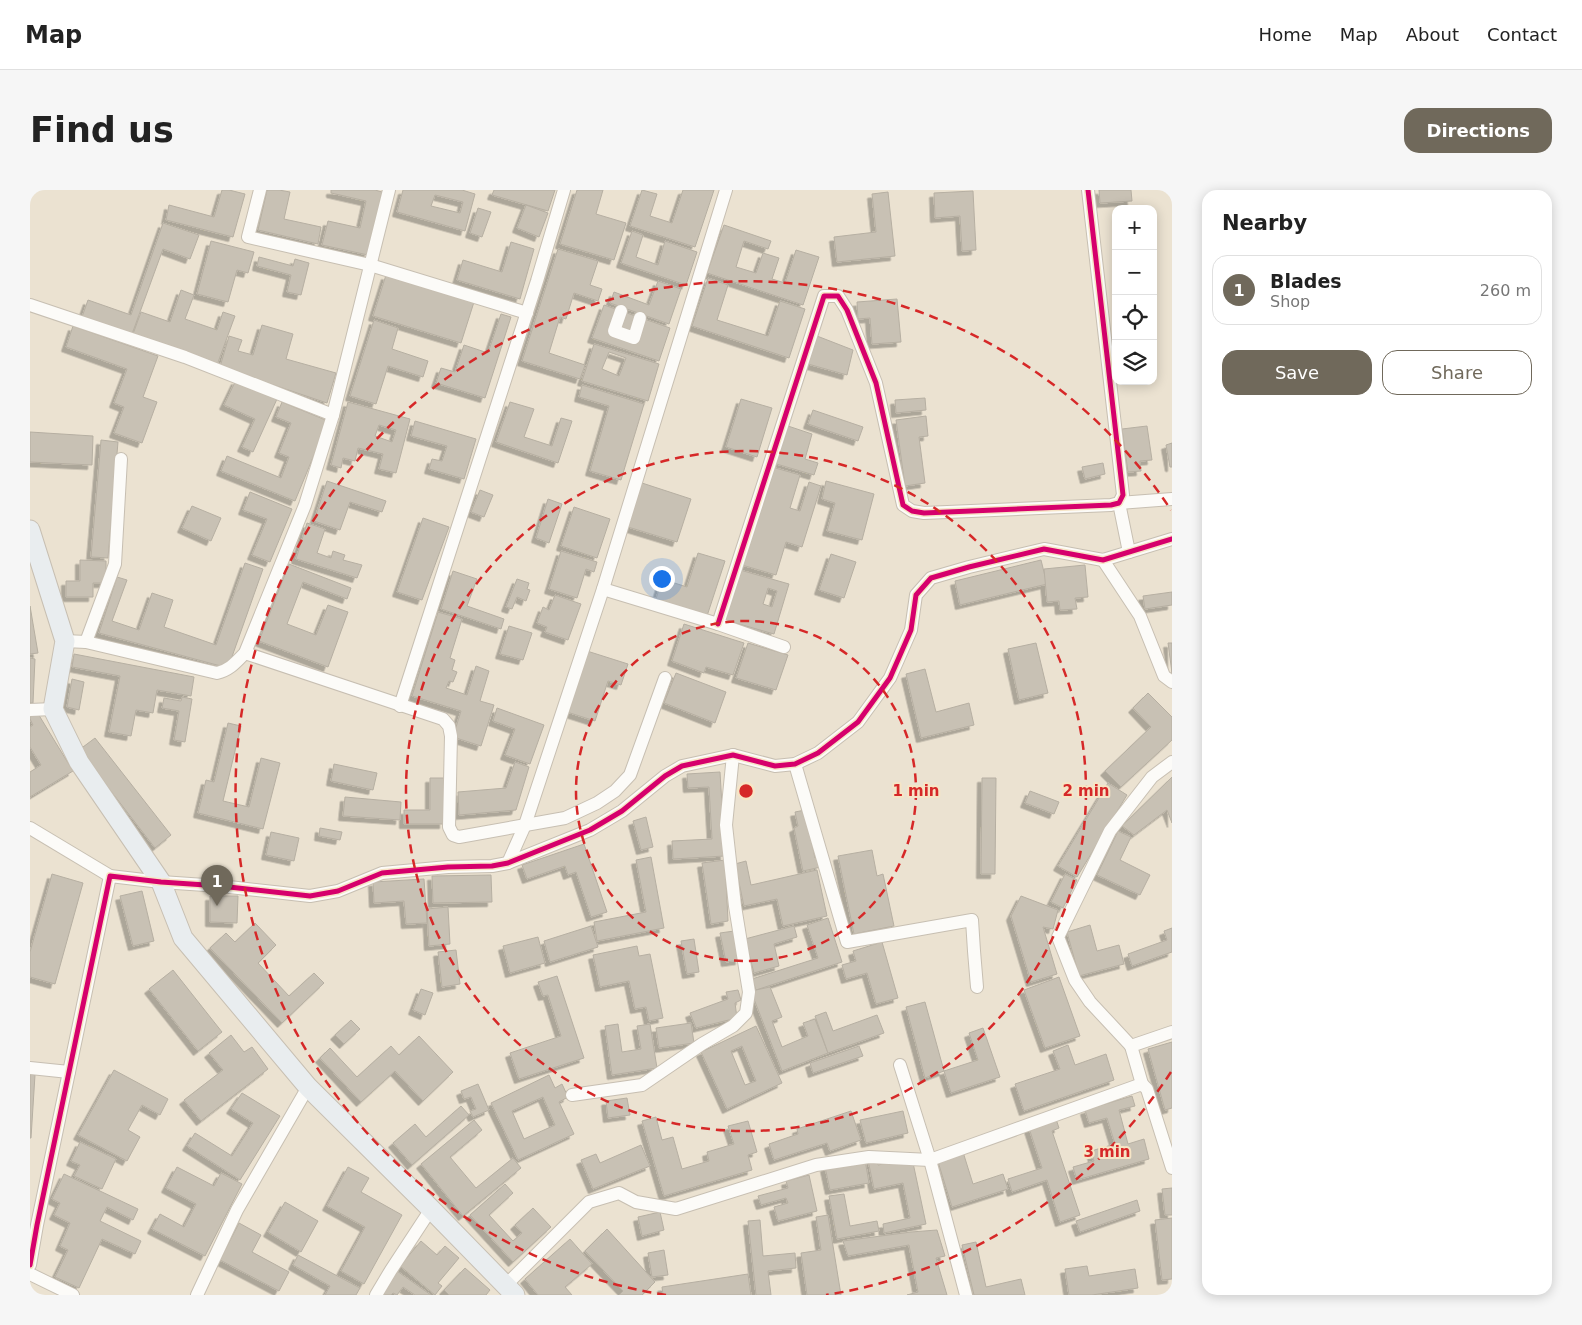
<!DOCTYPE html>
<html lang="en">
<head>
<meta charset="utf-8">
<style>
	:root { --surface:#fff; --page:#f6f6f6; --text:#222; --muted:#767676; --line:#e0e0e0; --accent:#70695b }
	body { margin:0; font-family:"DejaVu Sans",sans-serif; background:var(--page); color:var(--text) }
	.controls { position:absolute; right:15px; top:15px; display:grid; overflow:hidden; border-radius:10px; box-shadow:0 2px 12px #0003 }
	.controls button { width:45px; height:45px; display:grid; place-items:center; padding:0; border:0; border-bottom:1px solid var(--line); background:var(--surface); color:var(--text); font:25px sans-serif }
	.you { position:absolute; left:631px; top:388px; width:18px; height:18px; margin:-12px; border:4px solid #fff; border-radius:50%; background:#1a73e8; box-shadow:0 0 0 8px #1a73e833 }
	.badge { display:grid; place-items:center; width:32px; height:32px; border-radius:50%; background:var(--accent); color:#fff; font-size:16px; font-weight:700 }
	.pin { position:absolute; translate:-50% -41px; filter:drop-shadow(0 1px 2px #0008) }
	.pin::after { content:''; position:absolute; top:26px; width:18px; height:15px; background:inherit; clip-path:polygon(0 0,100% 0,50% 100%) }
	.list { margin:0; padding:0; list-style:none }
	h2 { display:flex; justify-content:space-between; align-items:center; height:65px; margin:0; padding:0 20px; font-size:21px }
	h2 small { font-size:16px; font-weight:400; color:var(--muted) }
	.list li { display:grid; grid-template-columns:32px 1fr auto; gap:15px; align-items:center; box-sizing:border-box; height:70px; margin:0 10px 10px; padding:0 10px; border:1px solid var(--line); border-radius:15px }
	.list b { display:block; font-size:19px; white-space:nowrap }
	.list p { margin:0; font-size:16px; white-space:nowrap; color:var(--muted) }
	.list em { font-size:16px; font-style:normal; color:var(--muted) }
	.actions { display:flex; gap:10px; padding:15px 20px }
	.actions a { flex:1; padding:11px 0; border:1px solid var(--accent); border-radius:15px; text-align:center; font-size:18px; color:var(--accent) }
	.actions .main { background:var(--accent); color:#fff }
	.icon { flex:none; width:28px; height:28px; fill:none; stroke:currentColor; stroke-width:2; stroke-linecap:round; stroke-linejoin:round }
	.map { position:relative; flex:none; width:1142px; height:1105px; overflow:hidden; border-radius:15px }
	header { display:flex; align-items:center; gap:30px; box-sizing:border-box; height:70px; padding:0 25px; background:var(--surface); border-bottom:1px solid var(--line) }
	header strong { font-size:24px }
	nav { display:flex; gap:28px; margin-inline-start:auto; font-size:18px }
	.intro { display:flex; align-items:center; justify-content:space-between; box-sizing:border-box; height:120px; padding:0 30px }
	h1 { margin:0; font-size:35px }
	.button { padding:12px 22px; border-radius:15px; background:var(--accent); color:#fff; font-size:18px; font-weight:700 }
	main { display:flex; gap:30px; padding:0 30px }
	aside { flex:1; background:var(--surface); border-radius:15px; box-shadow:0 2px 12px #0003 }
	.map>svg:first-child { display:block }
	.building { fill:#c8c1b4; stroke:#b6afa2; fill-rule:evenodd; filter:url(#shadow) }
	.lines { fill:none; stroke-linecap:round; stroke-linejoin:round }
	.street-casing { stroke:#c7bfb2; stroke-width:14 }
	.secondary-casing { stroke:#c7bfb2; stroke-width:21 }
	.street { stroke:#fcfbf8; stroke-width:12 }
	.secondary { stroke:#e9edef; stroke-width:19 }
	.cycleway-casing { stroke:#f6e5c6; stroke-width:8 }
	.cycleway { stroke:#d6006c; stroke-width:5 }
	.ring { fill:none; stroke:#d62828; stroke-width:2.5; stroke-dasharray:9 6 }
	.centre { fill:#d62828; stroke:#f6e5c6; stroke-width:2.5 }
	.ring-label { font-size:15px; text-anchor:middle; font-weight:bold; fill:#d62828; stroke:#f6e5c6; stroke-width:4; stroke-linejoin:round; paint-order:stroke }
</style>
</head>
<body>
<header>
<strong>Map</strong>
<nav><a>Home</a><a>Map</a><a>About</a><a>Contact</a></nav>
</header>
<div class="intro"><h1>Find us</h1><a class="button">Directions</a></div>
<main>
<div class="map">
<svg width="1142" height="1105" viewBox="0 0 1142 1105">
	<defs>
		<filter id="shadow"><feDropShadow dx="-4.5" dy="4.5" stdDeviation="0" flood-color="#0004"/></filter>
	</defs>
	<rect width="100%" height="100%" fill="#ebe2d1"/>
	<g class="building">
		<polygon points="192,0 199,0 215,4 203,47 136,30 139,15 184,27"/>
		<polygon points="237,0 249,0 260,2 254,29 291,37 288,54 228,40"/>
		<polygon points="301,0 345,0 352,2 338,65 292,55 298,31 330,38 336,11 301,3"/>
		<path d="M373 0H432L445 4 435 41 367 22ZM405 5 433 12 430 23 401 16Z"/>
		<polygon points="464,0 525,0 518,21 462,5"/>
		<polygon points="547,0 573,0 566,24 596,33 584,70 530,54"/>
		<polygon points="612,0 627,4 620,26 642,33 653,0 684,0 665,57 600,36"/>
		<polygon points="1069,0 1101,0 1102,11 1070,13"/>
		<polygon points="943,1 946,60 932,61 930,26 905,28 904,3"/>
		<polygon points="858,2 865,66 807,72 804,47 846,42 842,4"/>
		<polygon points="496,15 518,23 509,47 487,38"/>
		<polygon points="448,18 461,22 452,47 440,43"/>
		<polygon points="133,33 169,45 160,69 133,59 102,144 52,127 58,110 101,125"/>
		<polygon points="694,35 741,51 738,59 714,51 706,77 726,83 733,63 749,68 742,89 755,93 766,60 789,67 773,115 677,83"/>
		<polygon points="602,41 613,45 606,67 628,75 635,51 667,62 656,95 591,73"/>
		<polygon points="181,51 224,62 218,83 207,80 198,112 167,104"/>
		<polygon points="481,52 504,59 490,109 427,90 433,70 472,82"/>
		<polygon points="528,59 568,71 560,95 572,99 568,111 544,103 536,129 530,127 519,163 555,175 550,189 492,171"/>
		<polygon points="229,67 263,76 265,69 279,73 271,105 257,102 261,85 227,76"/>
		<polygon points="356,85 444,112 431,153 343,126"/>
		<polygon points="678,88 698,95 687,130 738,146 750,111 775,119 759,168 662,136"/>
		<polygon points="628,91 651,99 639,134 580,113 584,102 619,115"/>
		<polygon points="151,100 164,105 155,129 187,140 193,122 205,126 187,175 103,144 111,122 140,132"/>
		<polygon points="867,109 871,152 842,154 840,128 828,129 827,112"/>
		<polygon points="574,115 640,138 629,171 562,148"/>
		<polygon points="471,124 481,127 455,208 406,193 411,178 425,182 434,155 458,163"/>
		<polygon points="344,130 368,138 362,159 398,171 393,187 358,176 346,214 320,206"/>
		<polygon points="232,135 263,144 256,169 306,183 297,213 190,177 199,146 212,150 208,161 223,165"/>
		<polygon points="43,136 128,166 113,207 127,212 112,253 84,243 94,217 84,213 97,179 36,157"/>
		<polygon points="787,146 823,160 817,185 778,174"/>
		<path d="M564 154 629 174 618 211 552 191ZM579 162 596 168 589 186 572 179Z"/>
		<polygon points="206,190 247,209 223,262 212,257 225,229 194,215"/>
		<polygon points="552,195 614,214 591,290 560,281 579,216 549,207"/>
		<polygon points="895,208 896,220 866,223 865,210"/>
		<polygon points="711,209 742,218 727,267 696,257"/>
		<polygon points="252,212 298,231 265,311 191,281 197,266 251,288 259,267 249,263 261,233 246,227"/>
		<path d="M318 212 380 229 366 283 349 279 353 264 328 258 325 271 313 268 311 278 301 275ZM349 235 366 240 362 252 345 246Z"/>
		<polygon points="480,212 504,219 494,247 522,256 531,228 542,231 528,273 466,252"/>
		<polygon points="783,220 833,237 828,251 778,234"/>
		<polygon points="896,226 898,246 889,247 895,293 875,296 866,230"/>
		<polygon points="385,231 446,249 434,289 399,279 402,269 412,271 417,256 381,246"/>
		<polygon points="755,235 782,244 775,269 788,273 784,285 743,273"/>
		<polygon points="1117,236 1122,270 1110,271 1111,281 1098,282 1092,239"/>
		<polygon points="0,242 63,246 62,275 0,272"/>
		<polygon points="71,250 88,252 78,368 61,367"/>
		<polygon points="1142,253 1142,277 1140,277 1136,255"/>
		<polygon points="1073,273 1075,284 1055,289 1052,277"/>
		<polygon points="742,277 770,285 760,318 770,321 779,292 791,296 772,357 756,352 746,385 712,375"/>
		<polygon points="297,291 356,311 352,322 320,312 310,340 284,331"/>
		<polygon points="796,291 844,304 832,350 797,341 805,313 792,309"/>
		<polygon points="612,293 661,309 647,352 598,337"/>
		<polygon points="450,300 463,305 454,327 441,322"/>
		<polygon points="220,302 262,319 240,372 222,365 237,329 213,320"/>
		<polygon points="518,309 532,314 519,353 506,348"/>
		<polygon points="162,316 191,328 181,351 152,338"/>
		<polygon points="544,317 580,329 567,368 531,356"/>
		<polygon points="393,328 419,337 392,410 367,402"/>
		<polygon points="277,333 295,339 287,363 301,368 303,361 315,365 313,370 332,375 327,388 266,369"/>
		<polygon points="531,361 567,372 564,382 556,379 547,408 519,399"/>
		<polygon points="668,363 695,371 677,426 626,409 632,389 657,397"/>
		<polygon points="801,364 826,372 814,408 789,400"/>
		<polygon points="50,370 76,371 76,393 63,393 63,407 36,407 36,391 50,391"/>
		<polygon points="1011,370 1017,394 930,415 925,391"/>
		<polygon points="215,373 233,379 198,478 69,443 87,387 97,390 82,431 109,440 122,403 143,410 134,437 186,455"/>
		<polygon points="259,374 321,398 317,409 273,392 257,434 286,445 298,415 318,422 298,477 229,451"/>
		<polygon points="1055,375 1058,407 1045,408 1047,419 1030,420 1029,411 1017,412 1014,379"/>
		<path d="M710 380 759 394 744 444 695 430ZM738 398 747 401 742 417 733 414Z"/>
		<polygon points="423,381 447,389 437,416 474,429 471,439 411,419"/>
		<polygon points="487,389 499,393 497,399 500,400 496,411 487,407 482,419 476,417"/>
		<polygon points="1142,402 1142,415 1115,419 1113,406"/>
		<polygon points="525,405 551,414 538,450 515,442 517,437 507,433 513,417 519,420"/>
		<polygon points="0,416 8,463 0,464"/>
		<polygon points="408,422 432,429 420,468 425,470 422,480 427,482 423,492 419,491 416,498 437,505 446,476 459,481 450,511 464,515 451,556 423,547 431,521 382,506"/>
		<polygon points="654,434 714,453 703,485 676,477 674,483 642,471"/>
		<polygon points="479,436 502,443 493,470 470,464"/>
		<polygon points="718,453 758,465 746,500 706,488"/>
		<polygon points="1006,453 1018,503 989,510 978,459"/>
		<polygon points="1138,453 1142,453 1142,483"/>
		<polygon points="557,461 598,474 591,495 578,491 565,531 537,522"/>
		<polygon points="44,464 164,487 161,506 127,500 123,523 106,520 101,546 79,542 90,486 42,477"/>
		<polygon points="0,468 5,469 3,513 0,513"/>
		<polygon points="895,479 906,522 939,513 944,535 891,548 876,484"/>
		<polygon points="646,483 696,502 685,533 634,513"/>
		<polygon points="42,489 54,492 49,520 37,517"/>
		<polygon points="1118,503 1142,527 1142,550 1091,597 1075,581 1121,537 1103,518"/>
		<polygon points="152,507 162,509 155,552 144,550 149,521 132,518 134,508 151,511"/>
		<polygon points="467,518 514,535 500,574 475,565 485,539 463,531"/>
		<polygon points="7,522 43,581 0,607 0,582 11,575 0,557 0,537 3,535 0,529 0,526"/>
		<polygon points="198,533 211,536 193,611 219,617 231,568 250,573 233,639 168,623 176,590 184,592"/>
		<polygon points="65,548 141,645 125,658 49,560"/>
		<polygon points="485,572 499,577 486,620 429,625 428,602 476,598"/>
		<polygon points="304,574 347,583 343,600 301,591"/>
		<polygon points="690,582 695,666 643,669 642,651 682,649 679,597 658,598 657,584"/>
		<polygon points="1142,587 1142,633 1137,620 1104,645 1092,636"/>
		<polygon points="400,588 414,588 414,634 374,634 374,620 400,620"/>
		<polygon points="952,588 966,588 965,684 951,684"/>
		<polygon points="1078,593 1097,605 1047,687 1028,676"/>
		<polygon points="1000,601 1029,612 1024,624 995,613"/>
		<polygon points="315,607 371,612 370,630 313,626"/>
		<polygon points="775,620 785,668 788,667 791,677 773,681 764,638 768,636 765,622"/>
		<polygon points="616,627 623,657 611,660 603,631"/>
		<polygon points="290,638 312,642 310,650 289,646"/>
		<polygon points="1088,641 1101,647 1090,670 1120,685 1110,705 1067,685"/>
		<polygon points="241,642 269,648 264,671 236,665"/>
		<polygon points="554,654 577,722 561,727 546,682 538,685 535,676 497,689 492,675"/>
		<polygon points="842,660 847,686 853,684 864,736 824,744 808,666"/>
		<polygon points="621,667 634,738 567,751 564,732 616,722 606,670"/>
		<polygon points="695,670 698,731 681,734 672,673"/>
		<polygon points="716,671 721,695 787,680 797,726 753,736 747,709 714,716 705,674"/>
		<polygon points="22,684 53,693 25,794 0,787 0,762"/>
		<polygon points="1035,684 1047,690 1033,718 1021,712"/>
		<polygon points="461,685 462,712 403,713 402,686"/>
		<polygon points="394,689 397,733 376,734 374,711 344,713 343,692"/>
		<polygon points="112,701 124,751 103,756 90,706"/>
		<polygon points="180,706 208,706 207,733 180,732"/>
		<polygon points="991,706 1028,720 1023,739 1013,737 1027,784 1001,792 981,726"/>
		<polygon points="418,717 420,754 399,756 397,719"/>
		<polygon points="798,728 812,772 726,800 722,789 788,768 777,735"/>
		<polygon points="225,733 246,755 228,773 259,806 284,783 294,793 252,833 180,758 196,743 205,752"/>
		<polygon points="1060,735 1067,761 1089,755 1094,774 1049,786 1037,742"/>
		<polygon points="561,736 568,757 520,772 514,751"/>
		<polygon points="764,736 767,747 744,754 749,776 724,783 715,749"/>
		<polygon points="1142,738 1142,762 1102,776 1098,764 1137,750 1134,741"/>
		<polygon points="704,741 710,770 696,772 690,743"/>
		<polygon points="508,747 515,773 480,783 473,756"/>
		<polygon points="664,749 669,782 657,784 651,751"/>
		<polygon points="852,752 868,808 846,814 837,783 816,789 812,775 826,771 823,761"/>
		<polygon points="607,756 609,766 620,764 633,828 619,831 616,817 605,819 599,791 570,797 563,765"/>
		<polygon points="426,760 430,794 412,797 408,762"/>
		<polygon points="143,780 192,842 168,861 119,799"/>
		<polygon points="527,786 554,868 489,889 480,863 531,846 518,805 513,806 508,792"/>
		<polygon points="1029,787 1050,846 1015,858 994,800"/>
		<polygon points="740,797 752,827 742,831 752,857 778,846 773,833 785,829 798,863 752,881 722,804 726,800"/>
		<polygon points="391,799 403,803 395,825 383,820"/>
		<polygon points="708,800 711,810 705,813 707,828 666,838 660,823 698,809 696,802"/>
		<polygon points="895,812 914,881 895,888 876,817"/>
		<polygon points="796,822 803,841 847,825 854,843 798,863 785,826"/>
		<polygon points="321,830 330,839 314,854 305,845"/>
		<polygon points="661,833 664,853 629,858 626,838"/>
		<polygon points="588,834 592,862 611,859 607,836 620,834 627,878 582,885 575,836"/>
		<path d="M726 836 752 893 697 919 671 862ZM712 856 726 891 715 895 701 861Z"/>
		<polygon points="953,838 970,887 921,903 914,881 948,870 939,843"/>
		<polygon points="201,845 214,862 222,857 238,879 171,931 154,910 193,880 179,863"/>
		<polygon points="389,846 423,882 393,911 365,881 331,912 290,868 300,858 327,887 361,856 369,865"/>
		<polygon points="1142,852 1142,918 1135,920 1118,859"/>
		<polygon points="1038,855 1045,875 1076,864 1084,890 994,921 985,894 1030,879 1023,861"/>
		<polygon points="829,856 833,866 783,883 780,873"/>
		<polygon points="84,880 138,909 130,925 112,915 98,940 110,947 97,971 48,945"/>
		<polygon points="0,884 5,885 1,948 0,948"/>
		<path d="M519 885 525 898 532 894 538 907 529 912 544 944 488 970 461 913ZM513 907 525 935 494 949 482 921Z"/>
		<polygon points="448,894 459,920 443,927 440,921 446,919 441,907 434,909 431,901"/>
		<polygon points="212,903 250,926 210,990 157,956 165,943 202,966 223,933 201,919"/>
		<polygon points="1102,906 1105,916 1089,920 1098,954 1114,949 1119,969 1047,990 1043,977 1064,971 1061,961 1085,954 1077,928 1059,933 1055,920"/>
		<polygon points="597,908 600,925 578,928 576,911"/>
		<polygon points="431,916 439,925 382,975 363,953 385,934 396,947"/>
		<polygon points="821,921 831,950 800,961 797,953 744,970 739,954 768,944 767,939"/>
		<polygon points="873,921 878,943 836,953 830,930"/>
		<polygon points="1025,926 1029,938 1022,941 1050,1025 1030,1032 1017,990 982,1002 978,989 1012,978 998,935"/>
		<polygon points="626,927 632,950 643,947 652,979 679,971 677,962 704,954 698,936 718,931 727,962 718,965 722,980 634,1006 612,931"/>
		<polygon points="444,930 452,940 420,967 446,998 483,968 491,978 433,1026 391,974"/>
		<polygon points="50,952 86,969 72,999 44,986 50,975 41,971"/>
		<polygon points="611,955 620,976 563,999 551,970 566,964 570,973"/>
		<polygon points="905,962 933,962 943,994 973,984 978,999 922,1017"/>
		<polygon points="847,968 848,975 882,968 896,1034 854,1043 853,1034 880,1028 873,993 844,999 838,970"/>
		<polygon points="835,970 839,993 800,1000 795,977"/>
		<polygon points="147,977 184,996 191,983 212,994 175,1066 122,1039 130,1024 154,1037 166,1014 136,998"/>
		<polygon points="318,977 339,988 331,1002 372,1025 334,1094 311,1081 335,1037 297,1016"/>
		<polygon points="34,984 108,1019 103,1030 77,1017 70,1031 111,1051 105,1064 72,1049 49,1098 25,1087 38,1060 30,1056 40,1033 24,1025 30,1013 22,1009"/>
		<polygon points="779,985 787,1021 748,1031 744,1017 758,1013 756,1008 731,1015 728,1006 758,998 756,991"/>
		<polygon points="475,994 483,1003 459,1025 483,1051 492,1043 485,1035 503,1018 521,1037 483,1072 440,1025"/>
		<polygon points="1142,998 1142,1025 1135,1025 1132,999"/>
		<polygon points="814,1004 820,1036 847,1031 849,1041 807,1049 799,1006"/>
		<polygon points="1107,1010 1110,1021 1050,1042 1046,1031"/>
		<polygon points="255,1012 288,1031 271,1062 238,1042"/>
		<polygon points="630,1022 634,1040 612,1046 608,1027"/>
		<polygon points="798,1025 811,1105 777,1105 771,1063 791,1060 786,1027"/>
		<polygon points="1142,1028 1142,1089 1132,1090 1125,1030"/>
		<polygon points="730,1030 733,1066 765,1063 766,1078 738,1081 741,1105 726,1105 718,1031"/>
		<polygon points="209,1033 231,1045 222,1062 259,1082 249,1101 190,1070"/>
		<polygon points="577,1039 625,1092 612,1105 589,1105 593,1101 555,1061"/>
		<polygon points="907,1040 915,1066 906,1068 917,1105 877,1105 888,1102 879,1055 818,1066 813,1051 881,1042"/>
		<polygon points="540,1049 562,1074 535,1097 542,1105 508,1105 495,1089"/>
		<polygon points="391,1051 407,1065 415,1056 429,1068 408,1093 412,1096 405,1105 370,1076"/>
		<polygon points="946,1052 956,1097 991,1089 995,1105 944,1105 932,1055"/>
		<polygon points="634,1060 638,1085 622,1087 618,1063"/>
		<polygon points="268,1065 330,1098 326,1105 295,1105 300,1096 263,1075"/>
		<polygon points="1057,1076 1059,1086 1105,1079 1108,1098 1062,1105 1039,1105 1035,1079"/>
		<polygon points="435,1078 460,1100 456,1105 419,1105 414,1100"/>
		<polygon points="367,1081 401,1105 385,1105 373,1097 367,1105 363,1103 361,1105 350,1105"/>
		<polygon points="718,1084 721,1105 633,1105 632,1097"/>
	</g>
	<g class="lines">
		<g class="street-casing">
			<g id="street">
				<polyline points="230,0 218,47 340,75 497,123"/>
				<polyline points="0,115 155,167 303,225"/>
				<polyline points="591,121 584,141 604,148 610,128"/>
				<polyline points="1099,362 1089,313 1142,309"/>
				<polyline points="1073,370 1110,426 1134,486 1142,492"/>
				<polyline points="573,399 688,434 754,457"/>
				<polyline points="688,434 794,106 808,106 817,120 846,193 873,315 882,321 894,323 1081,315 1089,313 1093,305 1058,0"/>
				<path d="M35 451 56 452 187 483C200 480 206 472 215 463L275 315 303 225 359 0"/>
				<polyline points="56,452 85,374 91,269"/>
				<polyline points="215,463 413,529 419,536 421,546 419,637 423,645 429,647 535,628 567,613 585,601 600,585 635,488"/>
				<polyline points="370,516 507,91 534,0"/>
				<polyline points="0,520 23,519"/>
				<polyline points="765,574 817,752 942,730 944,761 947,797"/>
				<polyline points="0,638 80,686"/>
				<polyline points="478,673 495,635 573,399 696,0"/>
				<polyline points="1101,856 1060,812 1045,790 1028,747 1080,641 1122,587 1142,572"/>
				<polyline points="870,875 900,970 936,1105"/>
				<polyline points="0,878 39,882"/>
				<polyline points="1112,894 1101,856 1142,842"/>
				<polyline points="542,905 612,895 672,854 703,836 716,823 719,802 705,716 696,635 703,565"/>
				<polyline points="0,1075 7,1035 80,686 131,692 190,696 280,706 308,701 352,683 418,677 462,676 478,673 560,640 592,621 635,586 652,576 703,565 745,576 765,574 788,563 828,532 860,488 881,440 886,405 901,388 939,377 1014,359 1073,370 1142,349"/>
				<polyline points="0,1084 43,1105"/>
				<polyline points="476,1095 559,1012 589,1003 606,1012 646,1019 786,975 839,967 900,970 1112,894 1117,899 1142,978"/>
				<polyline points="167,1105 207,1020 278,897"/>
				<polyline points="346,1105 361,1080 401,1019"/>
			</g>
		</g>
		<g class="secondary-casing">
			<polyline id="secondary" points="0,340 35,451 23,519 49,572 131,692 153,748 278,897 401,1019 485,1105"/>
		</g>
		<use href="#street" class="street"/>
		<use href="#secondary" class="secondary"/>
		<g class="cycleway-casing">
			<g id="cycleway">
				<polyline points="688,434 794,106 808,106 817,120 846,193 873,315 882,321 894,323 1081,315 1089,313 1093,305 1058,0"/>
				<polyline points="0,1075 7,1035 80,686 131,692 190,696 280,706 308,701 352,683 418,677 462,676 478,673 560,640 592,621 635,586 652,576 703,565 745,576 765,574 788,563 828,532 860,488 881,440 886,405 901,388 939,377 1014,359 1073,370 1142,349"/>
			</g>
		</g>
		<use href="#cycleway" class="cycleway"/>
	</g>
	<g class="ring">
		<circle cx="716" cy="601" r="170"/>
		<circle cx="716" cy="601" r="340"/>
		<path d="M1141 882A510 510 0 0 1 796 1105M636 1105A510 510 0 1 1 1141 320"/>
	</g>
	<circle cx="716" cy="601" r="8" class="centre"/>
	<g class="ring-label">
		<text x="886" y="606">1 min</text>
		<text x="1056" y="606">2 min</text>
		<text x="1077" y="967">3 min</text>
	</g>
</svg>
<div class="controls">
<button>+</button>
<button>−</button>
<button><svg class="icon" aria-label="locate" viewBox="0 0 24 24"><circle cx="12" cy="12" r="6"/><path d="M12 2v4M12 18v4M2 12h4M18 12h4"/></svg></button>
<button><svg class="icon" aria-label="layers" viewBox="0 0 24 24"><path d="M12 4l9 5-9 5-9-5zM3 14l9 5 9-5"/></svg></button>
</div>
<div class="you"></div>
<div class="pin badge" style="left:187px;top:716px">1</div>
</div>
<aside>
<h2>Nearby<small></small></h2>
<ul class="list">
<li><span class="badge">1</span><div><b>Blades</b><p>Shop</p></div><em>260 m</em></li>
</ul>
<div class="actions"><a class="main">Save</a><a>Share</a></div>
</aside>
</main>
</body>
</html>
